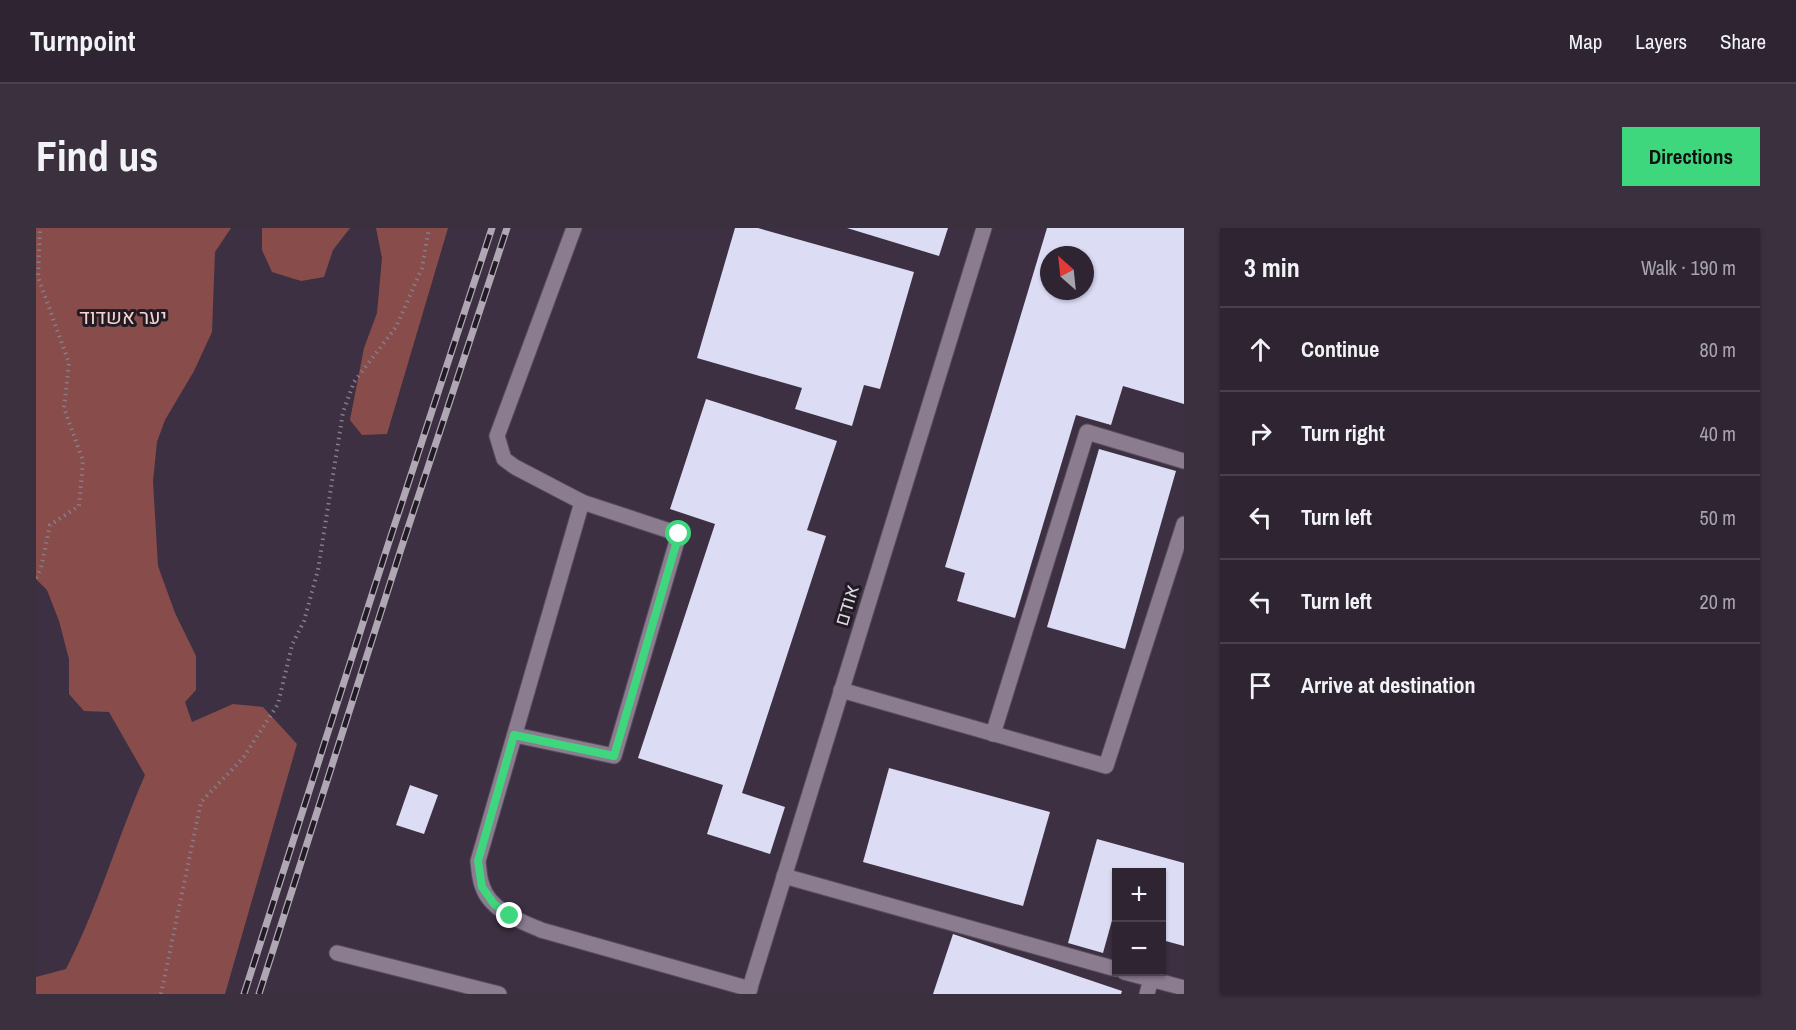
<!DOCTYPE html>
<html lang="en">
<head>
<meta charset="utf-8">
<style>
	:root { --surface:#2e2432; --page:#3a303e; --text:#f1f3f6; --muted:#a7a4ac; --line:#49414d; --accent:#3fd77d }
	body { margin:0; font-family:"Archivo Narrow",Heebo,sans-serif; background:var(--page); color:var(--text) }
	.controls { position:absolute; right:18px; bottom:18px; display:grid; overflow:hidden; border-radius:0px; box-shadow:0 2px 4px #0004 }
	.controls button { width:54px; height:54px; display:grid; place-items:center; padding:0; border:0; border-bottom:2px solid var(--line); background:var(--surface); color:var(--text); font:30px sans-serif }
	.compass { position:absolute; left:1004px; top:18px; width:54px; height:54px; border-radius:50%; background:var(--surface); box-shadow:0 2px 4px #0004; rotate:333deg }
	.stop { position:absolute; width:18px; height:18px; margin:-14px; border:4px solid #3fd77d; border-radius:50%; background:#fff }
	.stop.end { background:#3fd77d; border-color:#fff; box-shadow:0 2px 6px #0008 }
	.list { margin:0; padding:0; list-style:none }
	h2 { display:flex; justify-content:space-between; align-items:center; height:78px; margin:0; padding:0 24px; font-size:26px }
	h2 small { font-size:20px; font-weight:400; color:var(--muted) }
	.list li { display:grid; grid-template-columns:39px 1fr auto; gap:18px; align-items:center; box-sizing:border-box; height:84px; padding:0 24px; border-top:2px solid var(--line) }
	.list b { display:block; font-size:22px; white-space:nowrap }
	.list em { font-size:20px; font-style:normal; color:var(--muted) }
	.icon { flex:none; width:33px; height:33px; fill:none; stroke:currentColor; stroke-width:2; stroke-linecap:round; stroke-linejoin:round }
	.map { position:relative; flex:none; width:1148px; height:766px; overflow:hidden; border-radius:0px }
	header { display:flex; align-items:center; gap:36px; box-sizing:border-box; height:84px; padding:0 30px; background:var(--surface); border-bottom:2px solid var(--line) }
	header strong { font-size:28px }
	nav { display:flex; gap:33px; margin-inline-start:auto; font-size:21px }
	.intro { display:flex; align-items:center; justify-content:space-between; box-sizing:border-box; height:144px; padding:0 36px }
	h1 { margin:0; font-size:42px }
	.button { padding:15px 27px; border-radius:0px; background:var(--accent); color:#111; font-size:21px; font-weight:700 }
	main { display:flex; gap:36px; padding:0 36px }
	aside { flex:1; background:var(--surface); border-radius:0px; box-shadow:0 2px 4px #0004 }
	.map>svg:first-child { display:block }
	.forest { fill:#884d4b }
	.building { fill:#dcdcf5; fill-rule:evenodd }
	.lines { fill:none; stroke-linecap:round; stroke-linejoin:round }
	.minor-casing { stroke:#584d5c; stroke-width:17 }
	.path { stroke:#877c8b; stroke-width:4; stroke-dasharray:1.5 4.5; stroke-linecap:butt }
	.minor { stroke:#8b7c90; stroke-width:15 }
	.rail-casing { stroke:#b0a7b4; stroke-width:7 }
	.rail { stroke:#211b23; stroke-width:4.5; stroke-dasharray:14; stroke-linecap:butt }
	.route { stroke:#3fd77d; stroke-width:8 }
	.labels { text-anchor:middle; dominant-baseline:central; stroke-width:6; stroke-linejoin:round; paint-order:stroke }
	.park-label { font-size:20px; fill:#f8d2cf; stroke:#211b23 }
	.street-label { font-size:20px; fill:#ded6e1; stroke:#211b23 }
</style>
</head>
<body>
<header>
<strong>Turnpoint</strong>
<nav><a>Map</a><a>Layers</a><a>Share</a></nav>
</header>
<div class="intro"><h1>Find us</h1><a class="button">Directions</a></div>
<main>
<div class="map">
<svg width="1148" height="766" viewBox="0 0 1148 766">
	<rect width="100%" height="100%" fill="#3d3042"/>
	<g class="forest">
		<path d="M0 0H195L179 24 176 104 158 143 129 192 121 214 117 253 122 338 139 385 160 428V462L149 474 156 494 197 476 227 479 261 516 189 766H0V749L30 741C62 679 81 611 109 547L73 484 48 483 33 466V431L23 393 11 362 0 351Z"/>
		<polygon points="226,0 314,0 297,22 288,49 265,53 236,44 226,22"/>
		<polygon points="340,0 412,0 351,206 326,207 314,192 328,120 341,85 346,30"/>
	</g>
	<g class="building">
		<polygon points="699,0 722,0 878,44 844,161 828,157 816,198 759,181 766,160 661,130"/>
		<polygon points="811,0 912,0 903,28"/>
		<path d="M1011 0H1148V176L1087 158 1075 197 1040 187 979 390 921 373 929 345 909 339ZM1013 27H1049V63H1013Z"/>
		<polygon points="670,171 801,213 771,302 790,308 706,565 749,579 734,626 671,606 687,557 602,530 679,296 634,281"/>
		<polygon points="1063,221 1140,243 1089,421 1011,399"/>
		<polygon points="853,540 1014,584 987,678 827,634"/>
		<polygon points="374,557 402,567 388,606 360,597"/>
		<polygon points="1061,611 1148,635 1148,718 1126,712 1126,703 1130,686 1126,685 1126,644 1080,644 1080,678 1067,725 1032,715"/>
		<polygon points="917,706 1086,763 1085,766 897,766"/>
	</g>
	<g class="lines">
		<g class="minor-casing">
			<g id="minor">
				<path d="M546 274 442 633C443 641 443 649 446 657 453 682 484 693 505 702L714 761"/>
				<polyline points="805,462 1070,538 1148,296"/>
				<polyline points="957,506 1051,204 1148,233"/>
				<polyline points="479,507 578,528 643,306 546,274 479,239 468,231 461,208 538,0"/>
				<polyline points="748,648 1080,741"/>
				<polyline points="301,725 463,766"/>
				<polyline points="1088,744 1148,760"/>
				<polyline points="712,766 948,0"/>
				<polyline points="1111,766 1115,751"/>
			</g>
		</g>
		<g class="path">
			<polyline points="0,350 5,340 14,297 43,278 47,233 28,180 33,135 2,49 4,0"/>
			<polyline points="125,766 165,574 207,530 242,476 256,417 268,393 282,342 307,184 318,154 360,99 386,40 393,0"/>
		</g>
		<use href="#minor" class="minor"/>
		<g class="rail-casing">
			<g id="rail">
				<polyline points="208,766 352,317 456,0"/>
				<polyline points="223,766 365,321 471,0"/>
			</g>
		</g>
		<use href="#rail" class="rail"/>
	</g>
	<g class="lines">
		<polyline class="route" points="474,688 458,676 446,659 442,633 478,507 578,528 643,306"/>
	</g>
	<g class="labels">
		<g class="park-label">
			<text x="87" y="88">יער אשדוד</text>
		</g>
		<g class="street-label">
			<text transform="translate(810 377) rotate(-73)">אודם</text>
		</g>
	</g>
</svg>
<div class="controls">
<button>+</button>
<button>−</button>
</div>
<svg class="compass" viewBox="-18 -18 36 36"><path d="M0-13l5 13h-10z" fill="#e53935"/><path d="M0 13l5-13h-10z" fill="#a7a4ac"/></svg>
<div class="stop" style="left:643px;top:306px"></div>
<div class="stop end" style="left:474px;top:688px"></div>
</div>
<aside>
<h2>3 min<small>Walk · 190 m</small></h2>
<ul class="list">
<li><svg class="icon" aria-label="ahead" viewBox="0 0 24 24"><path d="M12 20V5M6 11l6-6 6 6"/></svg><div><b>Continue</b></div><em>80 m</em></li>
<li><svg class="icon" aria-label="right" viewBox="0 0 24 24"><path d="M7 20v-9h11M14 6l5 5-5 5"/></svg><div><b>Turn right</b></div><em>40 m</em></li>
<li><svg class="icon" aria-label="left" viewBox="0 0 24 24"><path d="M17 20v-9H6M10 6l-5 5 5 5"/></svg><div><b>Turn left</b></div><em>50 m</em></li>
<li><svg class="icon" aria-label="left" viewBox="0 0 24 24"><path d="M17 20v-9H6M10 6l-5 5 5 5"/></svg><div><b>Turn left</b></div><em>20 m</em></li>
<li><svg class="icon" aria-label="arrive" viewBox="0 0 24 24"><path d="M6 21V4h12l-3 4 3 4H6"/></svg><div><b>Arrive at destination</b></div></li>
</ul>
</aside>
</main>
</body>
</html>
